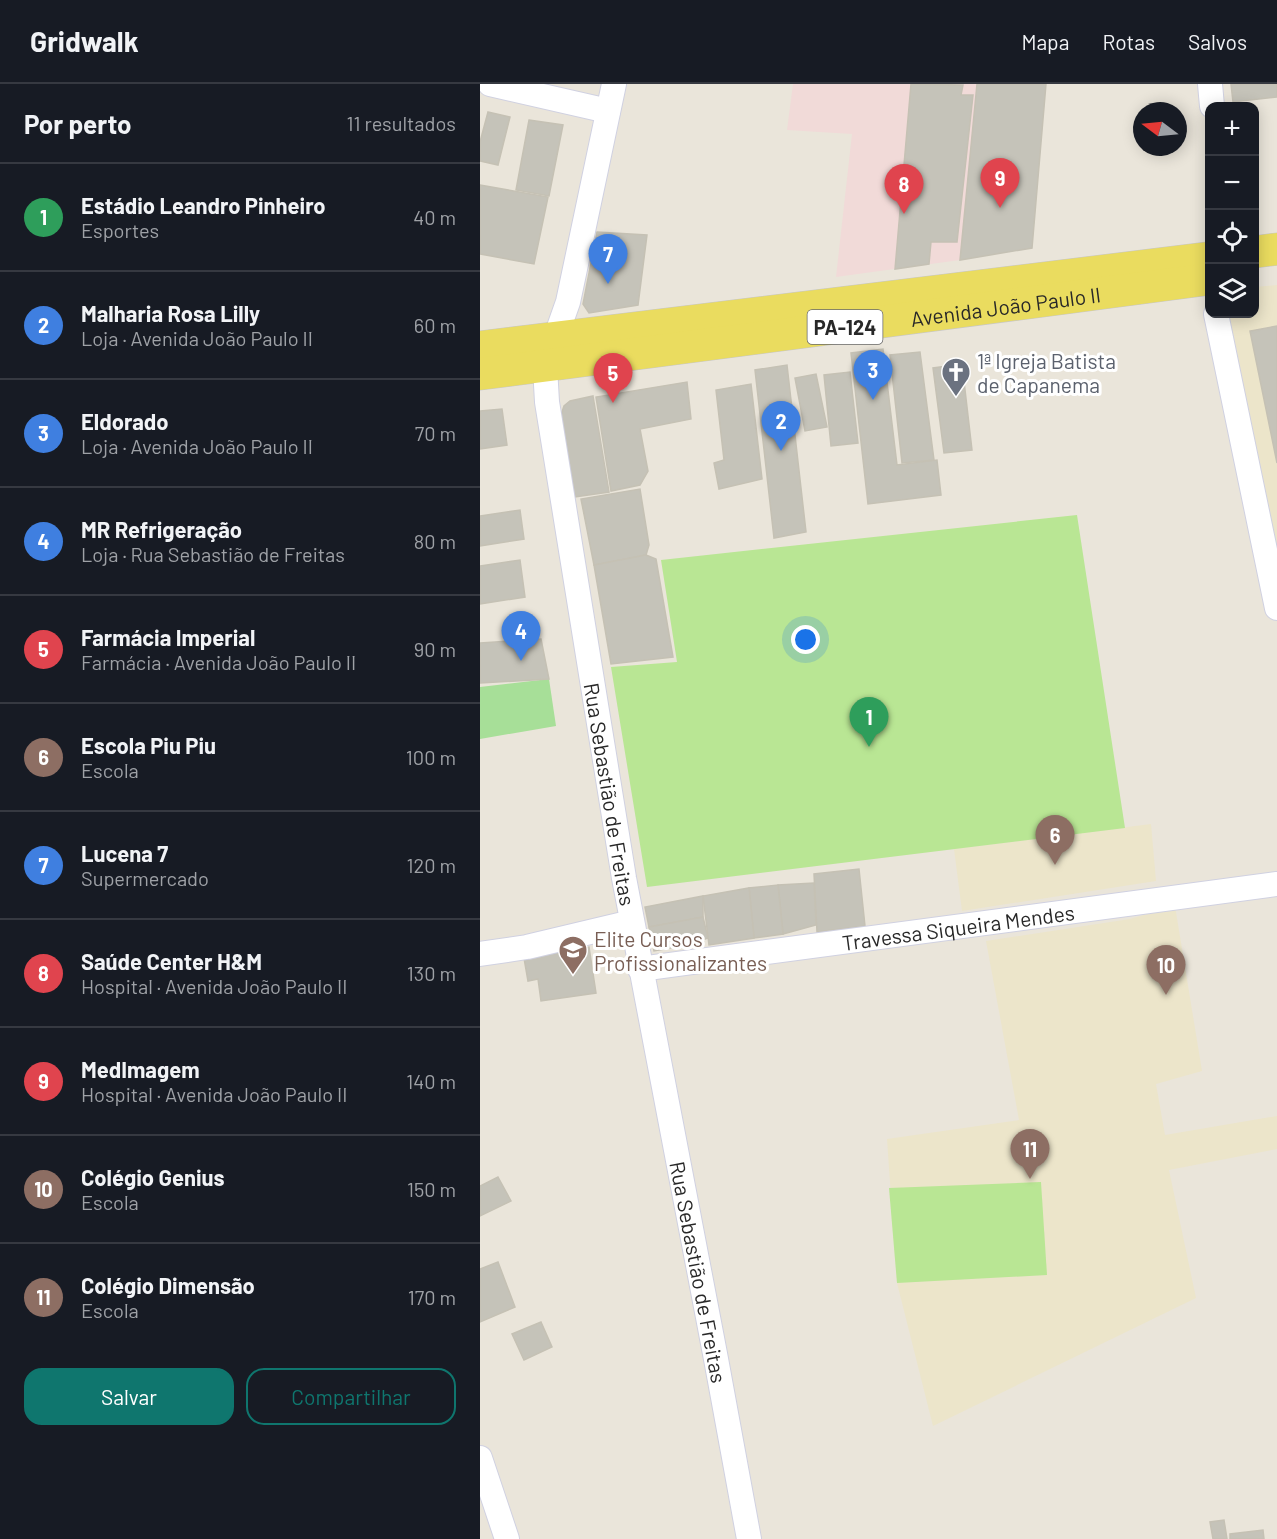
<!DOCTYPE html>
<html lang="pt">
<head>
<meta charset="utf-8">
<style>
	:root { --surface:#171b24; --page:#242831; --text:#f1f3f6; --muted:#9ea1a6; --line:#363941; --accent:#0f766e }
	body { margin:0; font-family:Barlow,sans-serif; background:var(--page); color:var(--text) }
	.controls { position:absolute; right:18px; top:18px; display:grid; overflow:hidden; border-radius:12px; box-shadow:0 3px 15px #0003 }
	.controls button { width:54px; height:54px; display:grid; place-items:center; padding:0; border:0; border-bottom:2px solid var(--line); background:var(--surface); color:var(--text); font:30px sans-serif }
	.compass { position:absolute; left:653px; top:18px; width:54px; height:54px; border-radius:50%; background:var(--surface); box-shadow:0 3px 15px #0003; rotate:286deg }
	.you { position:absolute; left:326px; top:556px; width:21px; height:21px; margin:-15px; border:4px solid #fff; border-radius:50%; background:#1a73e8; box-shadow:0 0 0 9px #1a73e833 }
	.badge { display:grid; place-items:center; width:39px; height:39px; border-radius:50%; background:var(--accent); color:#fff; font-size:20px; font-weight:700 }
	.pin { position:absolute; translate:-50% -50px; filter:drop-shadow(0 2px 3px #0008) }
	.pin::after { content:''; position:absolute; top:32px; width:21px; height:18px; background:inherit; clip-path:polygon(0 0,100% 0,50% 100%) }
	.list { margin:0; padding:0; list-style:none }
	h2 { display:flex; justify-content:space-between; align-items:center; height:78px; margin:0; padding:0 24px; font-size:26px }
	h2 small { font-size:20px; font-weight:400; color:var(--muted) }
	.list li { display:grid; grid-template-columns:39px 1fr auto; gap:18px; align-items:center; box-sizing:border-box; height:108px; padding:0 24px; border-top:2px solid var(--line) }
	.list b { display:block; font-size:22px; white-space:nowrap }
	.list p { margin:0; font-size:20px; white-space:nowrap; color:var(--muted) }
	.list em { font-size:20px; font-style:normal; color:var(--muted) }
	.actions { display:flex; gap:12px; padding:18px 24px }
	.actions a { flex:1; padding:14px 0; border:2px solid var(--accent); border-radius:18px; text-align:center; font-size:21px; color:var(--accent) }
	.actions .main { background:var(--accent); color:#fff }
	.icon { flex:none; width:33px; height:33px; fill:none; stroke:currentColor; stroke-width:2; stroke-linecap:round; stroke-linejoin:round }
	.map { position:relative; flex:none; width:797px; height:1455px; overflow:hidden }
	header { display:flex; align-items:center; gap:36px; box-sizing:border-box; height:84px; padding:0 30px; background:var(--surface); border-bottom:2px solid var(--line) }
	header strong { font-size:28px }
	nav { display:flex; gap:33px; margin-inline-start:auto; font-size:21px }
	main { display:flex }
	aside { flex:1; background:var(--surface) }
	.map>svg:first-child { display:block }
	.education { fill:#ece5ca }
	.medical { fill:#f1dad8 }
	.green { fill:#a7df98 }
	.pitch { fill:#b9e694 }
	.building { fill:#c5c3b9; stroke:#c5c1b4; stroke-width:1.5 }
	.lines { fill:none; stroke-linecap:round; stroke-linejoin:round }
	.minor-casing { stroke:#d0d1e1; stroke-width:26 }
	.major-casing { stroke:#c7c7c7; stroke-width:33 }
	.minor { stroke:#fff; stroke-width:24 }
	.major { stroke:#eadc5f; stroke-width:32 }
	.labels { text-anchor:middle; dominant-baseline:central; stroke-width:6; stroke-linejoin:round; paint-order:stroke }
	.shield { fill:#fff; stroke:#686868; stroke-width:1.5 }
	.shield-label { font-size:20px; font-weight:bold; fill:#282828 }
	.street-label { font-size:21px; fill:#282828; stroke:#fff }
	.worship-label { font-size:21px; fill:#5b616d; stroke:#fff; text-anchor:start }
	.education-label { font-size:21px; fill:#785e54; stroke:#fff; text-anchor:start }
</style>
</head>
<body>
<header>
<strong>Gridwalk</strong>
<nav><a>Mapa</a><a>Rotas</a><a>Salvos</a></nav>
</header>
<main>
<aside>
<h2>Por perto<small>11 resultados</small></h2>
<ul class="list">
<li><span class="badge" style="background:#2e9e5b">1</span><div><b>Estádio Leandro Pinheiro</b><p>Esportes</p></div><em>40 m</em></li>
<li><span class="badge" style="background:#3f7fe0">2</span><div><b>Malharia Rosa Lilly</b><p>Loja · Avenida João Paulo II</p></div><em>60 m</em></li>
<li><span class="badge" style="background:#3f7fe0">3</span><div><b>Eldorado</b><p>Loja · Avenida João Paulo II</p></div><em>70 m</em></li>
<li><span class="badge" style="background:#3f7fe0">4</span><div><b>MR Refrigeração</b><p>Loja · Rua Sebastião de Freitas</p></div><em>80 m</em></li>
<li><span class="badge" style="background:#e0444e">5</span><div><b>Farmácia Imperial</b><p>Farmácia · Avenida João Paulo II</p></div><em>90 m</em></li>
<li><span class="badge" style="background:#8d6e63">6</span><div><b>Escola Piu Piu</b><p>Escola</p></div><em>100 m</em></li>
<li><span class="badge" style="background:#3f7fe0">7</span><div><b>Lucena 7</b><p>Supermercado</p></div><em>120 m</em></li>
<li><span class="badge" style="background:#e0444e">8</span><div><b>Saúde Center H&amp;M</b><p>Hospital · Avenida João Paulo II</p></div><em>130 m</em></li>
<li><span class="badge" style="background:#e0444e">9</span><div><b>MedImagem</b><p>Hospital · Avenida João Paulo II</p></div><em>140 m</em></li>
<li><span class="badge" style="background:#8d6e63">10</span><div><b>Colégio Genius</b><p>Escola</p></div><em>150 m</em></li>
<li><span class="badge" style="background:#8d6e63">11</span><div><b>Colégio Dimensão</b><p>Escola</p></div><em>170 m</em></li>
</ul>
<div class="actions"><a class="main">Salvar</a><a>Compartilhar</a></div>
</aside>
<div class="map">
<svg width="797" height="1455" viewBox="0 0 797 1455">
	<rect width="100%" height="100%" fill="#eae5da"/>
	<g class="education">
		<polygon points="797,201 797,506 737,230 774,230 775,203"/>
		<polygon points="671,740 676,797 482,827 474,765"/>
		<polygon points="695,822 722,987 676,1000 685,1051 797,1032 797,1065 689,1086 716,1214 453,1342 417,1199 407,1055 539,1036 506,857 650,835"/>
	</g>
	<polygon class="medical" points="313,0 497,0 480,176 356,193 372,50 307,46"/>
	<polygon class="green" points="69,595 76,642 0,655 0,603"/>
	<g class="pitch">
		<polygon points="597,431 645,744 167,803 131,583 197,578 181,476"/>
		<polygon points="561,1098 567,1191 417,1199 409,1104"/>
	</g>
	<g class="building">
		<polygon points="431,0 483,1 481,11 493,11 477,158 451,158 449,180 415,185"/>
		<polygon points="497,0 566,0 552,164 480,176"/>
		<polygon points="751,0 797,0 797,13 753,18"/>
		<polygon points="8,28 30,33 18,81 0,77 0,58"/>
		<polygon points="49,36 83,41 69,112 36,106"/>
		<polygon points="0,101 68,113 54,180 0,170"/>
		<polygon points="117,148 167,151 158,221 109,229 103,220"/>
		<polygon points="797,242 797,379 770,247"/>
		<polygon points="403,265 417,381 457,376 461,411 388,420 371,269"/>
		<polygon points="440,268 454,376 422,379 410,271"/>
		<polygon points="482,280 492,366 464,369 453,284"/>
		<polygon points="307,281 326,448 294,454 275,286"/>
		<polygon points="370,288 378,359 351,362 344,291"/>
		<polygon points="336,290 347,343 325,347 315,294"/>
		<polygon points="207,298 211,335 160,345 168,387 160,401 131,407 116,313"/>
		<polygon points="271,300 282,395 239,405 234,379 244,376 236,306"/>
		<polygon points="113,312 129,408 95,413 81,331 84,322 90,317"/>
		<polygon points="22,325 27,361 0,365 0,327"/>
		<polygon points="160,405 169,461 166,471 114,481 101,415"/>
		<polygon points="40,426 44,455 0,462 0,432"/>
		<polygon points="166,471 176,475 193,573 131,580 114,481"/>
		<polygon points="40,476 45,513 0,520 0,482"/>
		<polygon points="61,555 69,595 0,599 0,559"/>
		<polygon points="379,785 385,842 337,848 334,790"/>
		<polygon points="334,799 336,841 303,850 298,801"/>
		<polygon points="298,801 303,850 274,854 269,804"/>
		<polygon points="269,804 274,854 229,861 223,812"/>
		<polygon points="223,812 223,833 169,843 165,823"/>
		<polygon points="223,833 228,854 207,861 174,867 169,843"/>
		<polygon points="109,863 116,909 61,917 58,895 48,897 44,874"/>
		<polygon points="18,1093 31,1117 0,1132 0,1102"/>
		<polygon points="18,1178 35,1223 0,1238 0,1185"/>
		<polygon points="61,1238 72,1263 44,1276 32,1250"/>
		<polygon points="744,1436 747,1455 733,1455 730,1438"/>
		<polygon points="783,1446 784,1455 750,1455 750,1450"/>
	</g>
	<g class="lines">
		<g class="minor-casing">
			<g id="minor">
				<polyline points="10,0 128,27"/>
				<path id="s1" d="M134 0 88 218 65 283 67 318 144 794 236 1275 269 1455"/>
				<polyline points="730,0 732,22"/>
				<polyline points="736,230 797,524"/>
				<polyline points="0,870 47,863 152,838"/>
				<path id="s2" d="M160 885 797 800"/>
				<polyline points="0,1374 27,1455"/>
			</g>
		</g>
		<g class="major-casing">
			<g id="major">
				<polyline points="774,168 797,165"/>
				<polyline points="0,263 729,174"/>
				<path id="s3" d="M0 290 730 195"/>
			</g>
		</g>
		<use href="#minor" class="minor"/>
		<use href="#major" class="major"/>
	</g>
	<defs>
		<g id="church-pin" transform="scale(1.5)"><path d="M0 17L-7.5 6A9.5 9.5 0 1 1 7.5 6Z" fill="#6b7280" stroke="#fff"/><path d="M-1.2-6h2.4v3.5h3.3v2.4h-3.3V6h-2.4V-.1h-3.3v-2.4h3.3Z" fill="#fff"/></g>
		<g id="university-pin" transform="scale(1.5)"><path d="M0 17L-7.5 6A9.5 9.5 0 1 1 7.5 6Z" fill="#8d6e63" stroke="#fff"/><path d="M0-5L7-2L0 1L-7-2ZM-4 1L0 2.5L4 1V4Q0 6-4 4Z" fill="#fff"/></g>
	</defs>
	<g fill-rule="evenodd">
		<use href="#church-pin" x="476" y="288"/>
		<use href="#university-pin" x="93" y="866"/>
	</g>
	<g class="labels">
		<rect class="shield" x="327.5" y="226" width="75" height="34" rx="4.5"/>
		<g class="shield-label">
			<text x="365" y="243">PA-124</text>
		</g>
		<g class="street-label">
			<text stroke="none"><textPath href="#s3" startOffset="530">Avenida João Paulo II</textPath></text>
			<text stroke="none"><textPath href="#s1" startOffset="724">Rua Sebastião de Freitas</textPath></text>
			<text stroke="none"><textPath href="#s2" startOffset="321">Travessa Siqueira Mendes</textPath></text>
			<text stroke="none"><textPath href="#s1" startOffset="1210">Rua Sebastião de Freitas</textPath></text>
		</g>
		<g class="worship-label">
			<text x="497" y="276">1ª Igreja Batista<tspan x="497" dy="24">de Capanema</tspan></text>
		</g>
		<g class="education-label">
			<text x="114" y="854">Elite Cursos<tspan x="114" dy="24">Profissionalizantes</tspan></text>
		</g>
	</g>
</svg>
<div class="controls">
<button>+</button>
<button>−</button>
<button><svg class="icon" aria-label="locate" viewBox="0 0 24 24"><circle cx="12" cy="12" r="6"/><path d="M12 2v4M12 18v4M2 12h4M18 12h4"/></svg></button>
<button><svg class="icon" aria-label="layers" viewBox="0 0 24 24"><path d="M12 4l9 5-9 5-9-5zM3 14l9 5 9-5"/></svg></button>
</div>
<svg class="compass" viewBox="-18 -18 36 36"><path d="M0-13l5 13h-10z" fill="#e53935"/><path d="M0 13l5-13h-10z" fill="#9ea1a6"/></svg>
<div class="you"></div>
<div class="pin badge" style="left:389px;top:663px;background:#2e9e5b">1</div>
<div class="pin badge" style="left:301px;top:367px;background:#3f7fe0">2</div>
<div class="pin badge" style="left:393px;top:316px;background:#3f7fe0">3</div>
<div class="pin badge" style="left:41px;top:577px;background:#3f7fe0">4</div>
<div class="pin badge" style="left:133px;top:319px;background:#e0444e">5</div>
<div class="pin badge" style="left:575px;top:781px;background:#8d6e63">6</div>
<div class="pin badge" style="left:128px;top:200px;background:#3f7fe0">7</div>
<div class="pin badge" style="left:424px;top:130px;background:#e0444e">8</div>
<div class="pin badge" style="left:520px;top:124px;background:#e0444e">9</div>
<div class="pin badge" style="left:686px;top:911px;background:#8d6e63">10</div>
<div class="pin badge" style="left:550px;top:1095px;background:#8d6e63">11</div>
</div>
</main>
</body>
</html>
